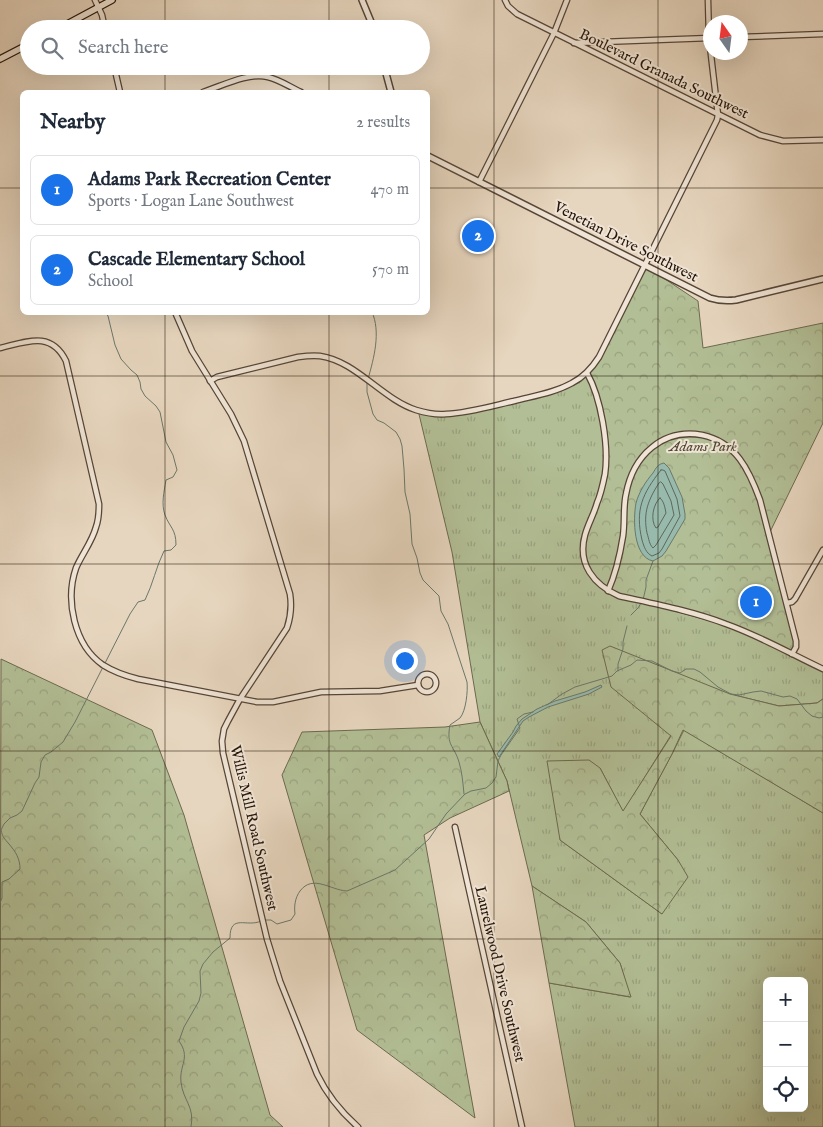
<!DOCTYPE html>
<html lang="en">
<head>
<meta charset="utf-8">
<style>
	:root { --surface:#fff; --page:#f2f2f3; --text:#1f2937; --muted:#747a83; --line:#e0e1e3; --accent:#1a73e8 }
	body { margin:0; font-family:"IM FELL English",serif; background:var(--page); color:var(--text) }
	.controls { position:absolute; right:15px; bottom:15px; display:grid; overflow:hidden; border-radius:8px; box-shadow:0 5px 20px #0002 }
	.controls button { width:45px; height:45px; display:grid; place-items:center; padding:0; border:0; border-bottom:1px solid var(--line); background:var(--surface); color:var(--text); font:25px sans-serif }
	.compass { position:absolute; left:703px; top:15px; width:45px; height:45px; border-radius:50%; background:var(--surface); box-shadow:0 5px 20px #0002; rotate:346deg }
	.you { position:absolute; left:404px; top:660px; width:18px; height:18px; margin:-12px; border:4px solid #fff; border-radius:50%; background:#1a73e8; box-shadow:0 0 0 8px #1a73e833 }
	.badge { display:grid; place-items:center; width:32px; height:32px; border-radius:50%; background:var(--accent); color:#fff; font-size:16px; font-weight:700 }
	.pin { position:absolute; translate:-50% -50%; border:2px solid #fff; box-shadow:0 1px 5px #0006 }
	.list { margin:0; padding:0; list-style:none }
	h2 { display:flex; justify-content:space-between; align-items:center; height:65px; margin:0; padding:0 20px; font-size:21px }
	h2 small { font-size:16px; font-weight:400; color:var(--muted) }
	.list li { display:grid; grid-template-columns:32px 1fr auto; gap:15px; align-items:center; box-sizing:border-box; height:70px; margin:0 10px 10px; padding:0 10px; border:1px solid var(--line); border-radius:8px }
	.list b { display:block; font-size:19px; white-space:nowrap }
	.list p { margin:0; font-size:16px; white-space:nowrap; color:var(--muted) }
	.list em { font-size:16px; font-style:normal; color:var(--muted) }
	.icon { flex:none; width:28px; height:28px; fill:none; stroke:currentColor; stroke-width:2; stroke-linecap:round; stroke-linejoin:round }
	.map { position:relative; flex:none; width:823px; height:1127px; overflow:hidden }
	.search { position:absolute; background:var(--surface); box-shadow:0 5px 20px #0002; left:20px; top:20px; width:410px; height:55px; display:flex; align-items:center; gap:12px; box-sizing:border-box; padding:0 18px; border-radius:28px; color:var(--muted); font-size:19px }
	.panel { position:absolute; background:var(--surface); box-shadow:0 5px 20px #0002; left:20px; top:90px; width:410px; height:225px; border-radius:8px }
	.map>svg:first-child { display:block }
	.grass { fill:url(#grass-tufts); stroke:#6c6a4f; fill-rule:evenodd }
	.forest { fill:url(#forest-crowns); stroke:#6c6a4f }
	.water { fill:#97baac; stroke:#6a786b }
	.lines { fill:none; stroke-linecap:round; stroke-linejoin:round }
	.shore { stroke:#5e685a; stroke-width:1 }
	.stream { stroke:#6a786b; stroke-width:1 }
	.minor-casing { stroke:#564536; stroke-width:7 }
	.tertiary-casing { stroke:#564536; stroke-width:8 }
	.secondary-casing { stroke:#261509; stroke-width:8 }
	.minor { stroke:#efe4d5; stroke-width:4.5 }
	.tertiary { stroke:#efe4d5; stroke-width:5 }
	.secondary { stroke:#efe4d5; stroke-width:5.5 }
	.grid { fill:none; stroke:#261509; stroke-width:1; stroke-opacity:0.55 }
	.labels { text-anchor:middle; dominant-baseline:central; stroke-width:4; stroke-linejoin:round; paint-order:stroke }
	.street-label { font-size:15px; fill:#261509; stroke:#efe4d5 }
	.park-label { font-size:15px; font-style:italic; fill:#504833; stroke:#efe4d5 }
</style>
</head>
<body>
<div class="map">
<svg width="823" height="1127" viewBox="0 0 823 1127">
	<defs>
		<pattern id="grass-tufts" width="24" height="20" patternUnits="userSpaceOnUse" patternTransform="scale(1.25)"><rect width="24" height="20" fill="#b2be95"/><path d="M3 7l-1-3M5 7V3M7 7l1-3M15 17l-1-3M17 17v-4M19 17l1-3" fill="none" stroke="#99a27f"/></pattern>
		<pattern id="forest-crowns" width="20" height="18" patternUnits="userSpaceOnUse" patternTransform="scale(1.25)"><rect width="20" height="18" fill="#b2be95"/><path d="M2 6a3 3 0 1 1 6 0M12 15a3 3 0 1 1 6 0" fill="none" stroke="#99a27f"/></pattern>
	</defs>
	<rect width="100%" height="100%" fill="#e7d6bf"/>
	<filter id="stains"><feTurbulence type="fractalNoise" baseFrequency=".004" numOctaves="4"/><feColorMatrix values="0 0 0 0 .2 0 0 0 0 .09 0 0 0 0 .02 0 0 0 .5 -.17"/></filter>
	<radialGradient id="worn" r=".72"><stop offset=".6" stop-color="#630" stop-opacity="0"/><stop offset="1" stop-color="#630" stop-opacity=".3"/></radialGradient>
	<path class="grass" d="M590 373 603 425 614 594 750 632 823 667V699L817 703 779 706 730 694 671 735 623 812 600 768 560 840 662 914 678 860 640 814 672 754 684 730 823 813V1127H575L549 983 630 997 620 963 586 922 532 886 507 781 480 722 452 552 418 410 441 417 467 413 507 405 570 384ZM767 981H804V1108H767Z"/>
	<g class="forest">
		<polygon points="647,267 698,301 703,348 823,323 823,423 770,532 795,638 794,654 750,632 614,594 592,578 583,553 581,539 599,505 606,463 603,425 590,373"/>
		<polygon points="610,646 730,694 779,706 817,703 823,699 823,813 683,730 672,754 640,814 678,860 688,877 662,914 560,840 547,761 589,760 600,768 623,811 671,736 611,687 602,650"/>
		<polygon points="1,659 152,730 184,815 270,1115 283,1127 0,1127"/>
		<polygon points="480,722 507,781 509,791 450,818 424,835 475,1118 357,1030 282,775 302,732 445,727"/>
		<polygon points="532,886 586,922 620,963 631,997 549,983"/>
	</g>
	<g class="water">
		<path d="M664 463 669 468 682 497 685 514V519L666 551 662 556 653 561C633 557 633 519 636 503 639 492 646 481 653 473 656 468 658 464 664 463Z"/>
		<polygon points="601,685 602,687 589,694 548,707 529,717 523,721 499,757 497,754 513,732 516,726 522,719 537,709 555,701 585,692"/>
	</g>
	<g class="lines">
		<g class="shore">
			<path d="M661 470H663L665 471 677 499 680 516 662 549 659 553 652 556C646 553 644 547 642 540 635 510 642 494 661 470Z"/>
			<path d="M661 482 663 484 671 501 674 515 656 545 653 548C649 544 649 539 647 533 643 513 648 500 659 483Z"/>
			<path d="M660 498C664 501 665 508 666 513L658 527 656 528C650 520 653 504 660 498Z"/>
		</g>
		<g class="stream">
			<path d="M368 379C374 358 381 332 372 312"/>
			<path d="M367 382V392L373 414 377 420 384 423 396 432 400 439 402 446 404 469 405 492 410 514 412 544 417 558 420 573 423 580 439 596 441 611 448 624 467 682C468 691 466 711 460 718 457 720 453 723 450 725 446 746 454 745 459 762 462 772 463 783 464 794"/>
			<polyline points="643,600 646,587 646,580 653,561"/>
			<polyline points="631,615 638,608 641,603"/>
			<polyline points="618,671 618,664 623,649 623,642 627,626"/>
			<polyline points="547,705 562,694 575,687 612,676 617,671 631,665 637,660 652,661 672,671 680,673 686,669 694,669 700,672 718,687 731,694 739,695 753,692 761,691 783,697 790,696 797,699 806,711 812,716 819,718 823,717"/>
			<path d="M0 903 2 898V882L9 879 20 869C20 859 16 852 9 844 4 838 3 838 1 830L4 824 10 818 17 815 22 811 35 783 39 777 41 762 45 755 51 752 63 742 75 722 130 614 138 602 145 600C153 584 156 567 164 551L171 550 176 545C176 529 170 528 165 515 161 504 164 492 166 480L173 477 177 470 173 455 166 442 160 412 156 406 145 396 141 389 140 382 137 375 131 370 121 359 115 345 108 316 105 312"/>
			<path d="M264 920H271L277 924 291 920 295 914C294 906 295 898 300 891 313 874 330 890 347 891L395 870 429 839 446 814 465 794 471 791 486 788 492 783 496 777 498 761 501 755 520 728 517 719 524 714 533 712"/>
			<path d="M191 1127C195 1106 183 1101 181 1082 179 1065 191 1058 179 1041L184 1027 199 1001 201 993 200 971 203 964 213 952 230 938C230 913 247 928 261 921"/>
		</g>
		<g class="minor-casing">
			<g id="minor">
				<polyline points="95,0 102,15 105,29"/>
				<polyline points="505,0 508,6 517,14 760,135 783,141 823,140"/>
				<polyline points="740,37 823,34"/>
				<polyline points="574,43 710,38"/>
				<polyline points="114,66 120,92"/>
				<path d="M203 92C222 86 248 72 268 77 280 80 290 87 301 92"/>
				<polyline points="479,182 554,33 567,0"/>
				<path d="M175 312 192 351 231 414 244 441 290 594C292 607 291 616 287 628L240 699 228 721 224 729 222 741 223 753 267 939 280 981 317 1074C327 1095 340 1111 358 1127"/>
				<path d="M0 348C26 342 51 330 66 361L99 504C99 512 99 519 96 527 92 542 82 554 76 568 65 600 74 645 103 665 114 672 126 676 138 679L257 702H273L321 692 380 691 418 685"/>
				<path d="M587 373C601 398 609 445 605 474 603 484 601 494 597 503 594 514 588 524 585 535 577 564 594 585 619 596 655 604 692 611 726 624 760 636 791 654 823 669"/>
				<path d="M210 381 217 377 298 357C305 356 313 355 320 356 356 361 382 399 416 410 426 413 437 415 446 414 469 413 492 406 514 401 533 396 554 393 572 383 584 377 592 368 599 357L717 120 718 115 709 38 708 0"/>
				<path d="M608 591C616 573 620 555 623 536 625 522 623 507 626 494 633 456 662 428 702 435 736 442 749 470 760 500L796 641V647L792 654"/>
				<polyline points="787,603 792,602 795,599 823,550"/>
				<circle cx="427" cy="683" r="9"/>
				<polyline points="455,827 522,1127"/>
			</g>
		</g>
		<g class="tertiary-casing">
			<g id="tertiary">
				<polyline points="362,0 374,29"/>
				<polyline points="384,66 391,92"/>
				<path d="M428 156 710 298C719 301 727 301 736 300L823 279"/>
			</g>
		</g>
		<g class="secondary-casing">
			<g id="secondary">
				<polyline points="58,29 112,0"/>
				<polyline points="0,59 29,44"/>
			</g>
		</g>
		<use href="#minor" class="minor"/>
		<use href="#tertiary" class="tertiary"/>
		<use href="#secondary" class="secondary"/>
	</g>
	<path class="grid" d="M165 0V29M329 0V29M494 0V1127M658 0V1127M165 66V92M329 66V92M0 188H22M428 188H823M165 312V1127M329 312V1127M0 376H823M0 564H823M0 751H823M0 939H823"/>
	<g class="labels">
		<g class="street-label">
			<text transform="translate(664 74) rotate(26)">Boulevard Granada Southwest</text>
			<text transform="translate(626 242) rotate(27)">Venetian Drive Southwest</text>
			<text transform="translate(254 828) rotate(77)">Willis Mill Road Southwest</text>
			<text transform="translate(500 974) rotate(77)">Laurelwood Drive Southwest</text>
		</g>
		<g class="park-label">
			<text x="703" y="446">Adams Park</text>
		</g>
	</g>
	<rect width="100%" height="100%" filter="url(#stains)"/>
	<rect width="100%" height="100%" fill="url(#worn)"/>
</svg>
<div class="controls">
<button>+</button>
<button>−</button>
<button><svg class="icon" aria-label="locate" viewBox="0 0 24 24"><circle cx="12" cy="12" r="6"/><path d="M12 2v4M12 18v4M2 12h4M18 12h4"/></svg></button>
</div>
<svg class="compass" viewBox="-18 -18 36 36"><path d="M0-13l5 13h-10z" fill="#e53935"/><path d="M0 13l5-13h-10z" fill="#747a83"/></svg>
<div class="you"></div>
<div class="pin badge" style="left:756px;top:602px">1</div>
<div class="pin badge" style="left:478px;top:236px">2</div>
<div class="search"><svg class="icon" aria-label="search" viewBox="0 0 24 24"><circle cx="10" cy="10" r="6"/><path d="M15 15l6 6"/></svg>Search here</div>
<section class="panel">
<h2>Nearby<small>2 results</small></h2>
<ul class="list">
<li><span class="badge">1</span><div><b>Adams Park Recreation Center</b><p>Sports · Logan Lane Southwest</p></div><em>470 m</em></li>
<li><span class="badge">2</span><div><b>Cascade Elementary School</b><p>School</p></div><em>570 m</em></li>
</ul>
</section>
</div>
</body>
</html>
